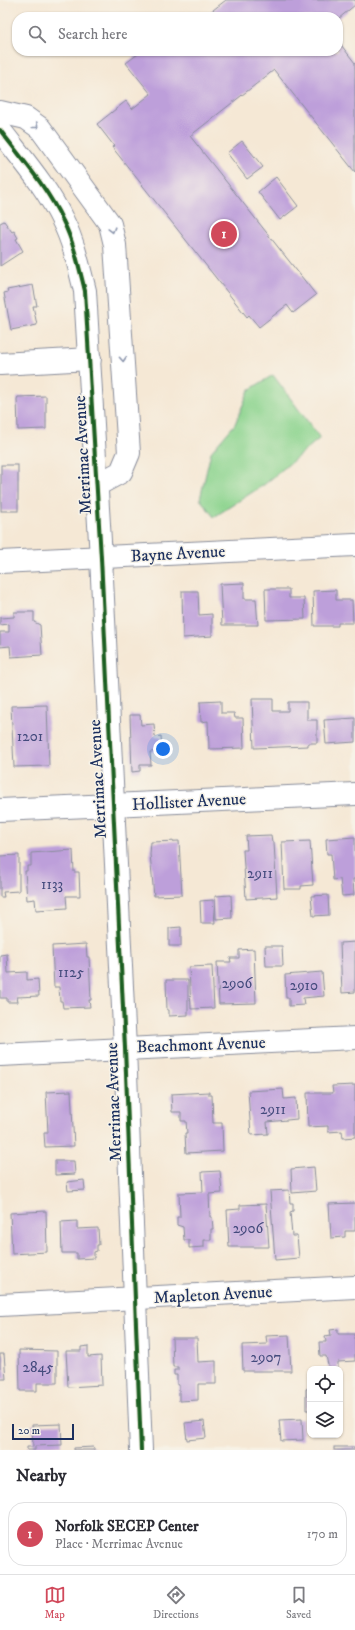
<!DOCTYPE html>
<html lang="en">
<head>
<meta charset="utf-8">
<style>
	:root { --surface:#fff; --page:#f7f7f7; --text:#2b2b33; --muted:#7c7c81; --line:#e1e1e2; --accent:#d1495b }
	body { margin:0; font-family:"IM FELL DW Pica",serif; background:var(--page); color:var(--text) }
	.controls { position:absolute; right:12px; bottom:12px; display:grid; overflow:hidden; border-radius:8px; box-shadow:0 1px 3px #0004 }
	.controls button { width:36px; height:36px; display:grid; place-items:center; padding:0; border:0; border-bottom:1px solid var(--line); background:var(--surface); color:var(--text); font:20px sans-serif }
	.scale { position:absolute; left:12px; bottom:10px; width:62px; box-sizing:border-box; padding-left:4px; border:2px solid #1b2f5e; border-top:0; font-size:11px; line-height:14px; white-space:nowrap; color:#1b2f5e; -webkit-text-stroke:3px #f7f3e8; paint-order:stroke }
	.you { position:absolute; left:163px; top:749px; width:14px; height:14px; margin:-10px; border:3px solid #fff; border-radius:50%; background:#1a73e8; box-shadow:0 0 0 6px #1a73e833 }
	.badge { display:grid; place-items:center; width:26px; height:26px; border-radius:50%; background:var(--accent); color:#fff; font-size:13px; font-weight:700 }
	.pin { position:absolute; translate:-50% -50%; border:2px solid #fff; box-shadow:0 1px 4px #0006 }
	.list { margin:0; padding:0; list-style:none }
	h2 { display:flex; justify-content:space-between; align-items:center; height:52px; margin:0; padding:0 16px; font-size:17px }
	h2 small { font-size:13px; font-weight:400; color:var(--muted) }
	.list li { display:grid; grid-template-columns:26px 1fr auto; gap:12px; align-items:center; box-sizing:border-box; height:64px; margin:0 8px 8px; padding:0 8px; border:1px solid var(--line); border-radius:16px }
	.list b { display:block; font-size:15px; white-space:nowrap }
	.list p { margin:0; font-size:13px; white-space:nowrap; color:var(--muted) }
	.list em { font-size:13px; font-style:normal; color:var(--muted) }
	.icon { flex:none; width:22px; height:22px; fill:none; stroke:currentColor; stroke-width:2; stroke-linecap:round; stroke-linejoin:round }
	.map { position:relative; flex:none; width:355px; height:1450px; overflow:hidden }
	.search { position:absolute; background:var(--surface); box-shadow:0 1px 3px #0004; left:12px; right:12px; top:12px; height:44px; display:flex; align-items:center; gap:10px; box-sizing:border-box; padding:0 14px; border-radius:16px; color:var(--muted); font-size:15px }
	.sheet { height:124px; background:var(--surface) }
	nav { display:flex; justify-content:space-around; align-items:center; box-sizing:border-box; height:56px; border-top:1px solid var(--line); background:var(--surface); font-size:11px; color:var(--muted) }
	nav a { display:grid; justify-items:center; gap:2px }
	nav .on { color:var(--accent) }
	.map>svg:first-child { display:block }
	.green { fill:#8dd48f; stroke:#548276 }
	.building { fill:#bd9fda }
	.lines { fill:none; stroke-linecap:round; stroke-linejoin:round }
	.minor-casing { stroke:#888c9a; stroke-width:24 }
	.minor { stroke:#fff; stroke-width:22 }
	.cycleway-casing { stroke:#f7f3e8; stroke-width:6 }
	.cycleway { stroke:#1b5e20; stroke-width:4 }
	.oneway { stroke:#8d97ae }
	.labels { text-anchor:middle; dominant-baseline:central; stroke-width:3; stroke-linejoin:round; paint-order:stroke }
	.number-label { font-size:15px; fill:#444b7d }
	.street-label { font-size:17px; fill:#1b2f5e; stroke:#f7f3e8 }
</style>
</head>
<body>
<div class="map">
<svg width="355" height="1450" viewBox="0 0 355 1450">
	<rect width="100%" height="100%" fill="#f7f3e8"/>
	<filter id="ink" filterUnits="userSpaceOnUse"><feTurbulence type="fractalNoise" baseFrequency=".025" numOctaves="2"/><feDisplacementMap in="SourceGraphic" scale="8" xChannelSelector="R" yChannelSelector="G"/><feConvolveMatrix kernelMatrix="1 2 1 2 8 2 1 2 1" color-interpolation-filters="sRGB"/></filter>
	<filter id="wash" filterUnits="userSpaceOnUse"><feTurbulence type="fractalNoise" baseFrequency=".012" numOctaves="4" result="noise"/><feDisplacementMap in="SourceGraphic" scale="16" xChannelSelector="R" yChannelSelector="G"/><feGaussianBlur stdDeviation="0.9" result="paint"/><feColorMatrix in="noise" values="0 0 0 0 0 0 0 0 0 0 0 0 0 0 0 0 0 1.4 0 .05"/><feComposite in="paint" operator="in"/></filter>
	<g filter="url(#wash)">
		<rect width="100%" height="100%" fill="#f5e8d5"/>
		<polygon class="green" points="273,375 320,438 265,484 214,517 200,499 211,452 235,424 249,390"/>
		<g id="blocks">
			<g class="building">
				<polygon points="226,0 355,0 355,5 338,19 338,17 204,17"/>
				<polygon points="338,41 355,63 355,172 274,70 190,136 316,295 293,313 287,305 259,327 249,315 247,317 112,147 114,146 97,124 126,101 132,109 151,94 126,63 142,51 338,51"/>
				<polygon points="242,141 263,167 247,179 227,153"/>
				<polygon points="276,177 298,206 280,220 258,192"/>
				<polygon points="4,221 12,232 14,231 18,238 16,239 23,251 0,266 0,223"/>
				<polygon points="33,285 37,306 33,306 37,325 11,330 4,293 8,292 7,290"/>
				<polygon points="46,396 46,429 18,430 17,399 18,397"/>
				<rect x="1" y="465" width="17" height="46"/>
				<polygon points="244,583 244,599 256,599 258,625 222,625 220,584"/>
				<polygon points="265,589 289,589 289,598 304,598 305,619 266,620"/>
				<polygon points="336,590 336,600 352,600 353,623 338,623 338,626 314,626 313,591"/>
				<polygon points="182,591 198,591 199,615 212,614 212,636 183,638"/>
				<polygon points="14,612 34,612 34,622 40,625 42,655 11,657 10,646 0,647 0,632 9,632 9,624 0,625 0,618 14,617"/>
				<polygon points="252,699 273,699 273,711 288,711 288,702 307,702 307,720 317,720 317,743 308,743 308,746 254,748"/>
				<polygon points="221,701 221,713 234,713 235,718 243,718 244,748 209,749 208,721 201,722 200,702"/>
				<polygon points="47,705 49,766 14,767 11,706"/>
				<polygon points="130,715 140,715 141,725 154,724 155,737 161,736 162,751 150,752 151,765 140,765 140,771 132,772"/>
				<polygon points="355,718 355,742 326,744 324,720"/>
				<polygon points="271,835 272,842 274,842 277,897 246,899 243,850 247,850 246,836"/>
				<polygon points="355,837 355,879 353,879 354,895 342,896 340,879 333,880 331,854 327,854 326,839"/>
				<polygon points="179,841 182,895 154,896 150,854 151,842"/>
				<polygon points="310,841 313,885 301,886 301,889 284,889 282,842"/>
				<polygon points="73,850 74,872 79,872 80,896 66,896 67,908 36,910 35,899 27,900 25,871 27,871 27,866 31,866 31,853"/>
				<polygon points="19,855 19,891 3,892 4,897 0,897 0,856"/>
				<polygon points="231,895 232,918 216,919 215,896"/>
				<polygon points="328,895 329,915 313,916 311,896"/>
				<polygon points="213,900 215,923 201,923 200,901"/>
				<polygon points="181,927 181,946 169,946 169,928"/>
				<polygon points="355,942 355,992 342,993 340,943"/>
				<polygon points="86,944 87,957 89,957 91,1000 89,1000 90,1007 63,1008 62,1001 60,1001 59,987 54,987 52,946"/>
				<polygon points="265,946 282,946 283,966 266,966"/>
				<polygon points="254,949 256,1003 219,1004 217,962 231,962 230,958 239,958 239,950"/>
				<polygon points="7,954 8,973 27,972 27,980 38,979 39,996 17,997 18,1002 7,1002 7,998 0,998 0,955"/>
				<polygon points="212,966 214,1008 191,1009 189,967"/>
				<polygon points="322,972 324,996 303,998 304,1005 289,1006 289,998 286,998 285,975"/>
				<polygon points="166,980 188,980 188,1015 169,1016 169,1010 167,1010"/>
				<polygon points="355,1085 355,1137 343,1138 342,1131 328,1132 328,1126 308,1127 307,1093 333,1093 332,1086"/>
				<polygon points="283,1089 284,1099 296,1098 297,1119 267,1122 268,1134 251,1135 248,1091"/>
				<polygon points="71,1091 74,1146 45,1147 44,1133 48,1133 46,1092"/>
				<polygon points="209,1092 209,1095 212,1095 213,1123 222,1123 223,1151 186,1153 185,1133 187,1133 186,1121 181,1121 181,1112 172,1112 171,1094"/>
				<polygon points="55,1161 74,1161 75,1174 55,1175"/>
				<polygon points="314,1167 316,1191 292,1193 291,1169"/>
				<polygon points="220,1171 222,1193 209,1194 210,1217 212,1217 213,1229 211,1229 211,1240 204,1240 204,1247 189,1248 189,1240 184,1240 183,1227 177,1225 177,1217 180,1217 179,1193 203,1192 202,1172"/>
				<polygon points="84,1180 85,1190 68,1191 67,1182"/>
				<polygon points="289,1190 290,1203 293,1203 293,1211 290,1212 292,1236 297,1236 299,1258 275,1260 270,1191"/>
				<polygon points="355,1203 355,1231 345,1231 345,1237 331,1238 329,1204"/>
				<polygon points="266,1204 269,1247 229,1247 227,1210 240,1209 240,1205"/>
				<polygon points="46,1211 47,1252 12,1254 10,1213"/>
				<polygon points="77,1221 77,1229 98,1228 99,1245 97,1245 97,1251 94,1252 94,1258 77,1259 77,1253 62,1253 61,1222"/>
				<polygon points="338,1329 338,1334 355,1334 355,1361 338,1362 338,1368 329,1369 326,1356 320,1356 319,1342 326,1342 325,1336 331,1335 330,1330"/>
				<polygon points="289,1335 291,1371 243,1371 242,1345 267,1344 266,1336"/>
				<polygon points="172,1338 197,1338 198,1362 216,1361 216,1384 198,1384 198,1400 179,1401 179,1385 177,1385 177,1375 174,1375 174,1370 178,1370 178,1367 173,1367"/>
				<polygon points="88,1346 88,1357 101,1356 102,1385 68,1387 66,1351 81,1351 81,1347"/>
				<polygon points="19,1350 57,1351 57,1383 37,1383 37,1391 20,1391"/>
				<polygon points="0,1354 4,1354 6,1379 0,1379"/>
				<polygon points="310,1388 310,1410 306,1410 306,1389"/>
				<polygon points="302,1419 303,1440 281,1441 279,1420"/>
				<polygon points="204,1421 206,1438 187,1440 185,1423"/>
				<polygon points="61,1424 62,1445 35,1446 35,1450 27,1450 27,1447 33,1447 32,1425"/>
				<polygon points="94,1447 94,1450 74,1450 74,1448"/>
				<rect x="334" y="1447" width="21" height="3"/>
			</g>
		</g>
	</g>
	<g filter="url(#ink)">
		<use href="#blocks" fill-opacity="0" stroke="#888c9a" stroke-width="1"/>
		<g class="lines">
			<g class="minor-casing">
				<g id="minor">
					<polyline points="0,112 26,118 40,128 110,224 115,245 129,453 121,472 97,485"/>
					<path d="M0 130C22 159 47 187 63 221 74 243 79 267 85 291L101 558 125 1048 141 1450"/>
					<polyline points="0,364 90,359"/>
					<polyline points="0,562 355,545"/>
					<polyline points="0,810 355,794"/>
					<polyline points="0,1055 355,1038"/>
					<polyline points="0,1305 355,1287"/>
				</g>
			</g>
			<use href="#minor" class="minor"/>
			<g class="cycleway-casing">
				<path id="cycleway" d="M0 130C22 159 47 187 63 221 74 243 79 267 85 291L101 558 125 1048 141 1450"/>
			</g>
			<use href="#cycleway" class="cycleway"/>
		</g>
		<defs><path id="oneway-chevron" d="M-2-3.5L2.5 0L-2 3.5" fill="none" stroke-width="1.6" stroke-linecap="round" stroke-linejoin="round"/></defs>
		<g class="oneway">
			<use href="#oneway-chevron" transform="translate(36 126) rotate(39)"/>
			<use href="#oneway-chevron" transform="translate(112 230) rotate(75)"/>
			<use href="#oneway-chevron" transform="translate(123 359) rotate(86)"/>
		</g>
	</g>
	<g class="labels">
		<g class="number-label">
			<text x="30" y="736">1201</text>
			<text x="260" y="873">2911</text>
			<text x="52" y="884">1133</text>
			<text x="71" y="972">1125</text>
			<text x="237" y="983">2906</text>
			<text x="304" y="985">2910</text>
			<text x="273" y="1109">2911</text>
			<text x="248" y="1228">2906</text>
			<text x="266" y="1357">2907</text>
			<text x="38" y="1367">2845</text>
		</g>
		<g class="street-label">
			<text transform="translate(83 455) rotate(-93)">Merrimac Avenue</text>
			<text transform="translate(178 554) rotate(-3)">Bayne Avenue</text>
			<text transform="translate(98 779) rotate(-93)">Merrimac Avenue</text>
			<text transform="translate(189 802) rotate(-3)">Hollister Avenue</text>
			<text transform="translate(201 1045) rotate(-2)">Beachmont Avenue</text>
			<text transform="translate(114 1102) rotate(-92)">Merrimac Avenue</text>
			<text transform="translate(213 1295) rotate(-3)">Mapleton Avenue</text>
		</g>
	</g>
</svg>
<div class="controls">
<button><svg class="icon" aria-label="locate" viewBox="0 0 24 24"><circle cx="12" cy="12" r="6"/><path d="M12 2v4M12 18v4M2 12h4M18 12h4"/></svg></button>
<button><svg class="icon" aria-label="layers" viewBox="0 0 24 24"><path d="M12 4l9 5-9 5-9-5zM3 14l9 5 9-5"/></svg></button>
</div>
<div class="scale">20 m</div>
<div class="you"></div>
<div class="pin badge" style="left:224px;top:234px">1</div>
<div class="search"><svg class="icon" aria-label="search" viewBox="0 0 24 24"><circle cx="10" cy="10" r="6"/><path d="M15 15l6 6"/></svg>Search here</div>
</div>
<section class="sheet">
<h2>Nearby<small></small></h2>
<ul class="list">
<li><span class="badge">1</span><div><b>Norfolk SECEP Center</b><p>Place · Merrimac Avenue</p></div><em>170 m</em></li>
</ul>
</section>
<nav>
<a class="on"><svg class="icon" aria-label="map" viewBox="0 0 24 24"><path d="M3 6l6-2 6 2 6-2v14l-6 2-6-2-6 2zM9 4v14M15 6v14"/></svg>Map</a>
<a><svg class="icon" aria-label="directions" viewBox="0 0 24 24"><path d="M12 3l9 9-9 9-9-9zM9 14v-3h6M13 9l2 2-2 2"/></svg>Directions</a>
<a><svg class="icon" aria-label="saved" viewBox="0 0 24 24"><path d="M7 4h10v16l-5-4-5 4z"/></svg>Saved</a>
</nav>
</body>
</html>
